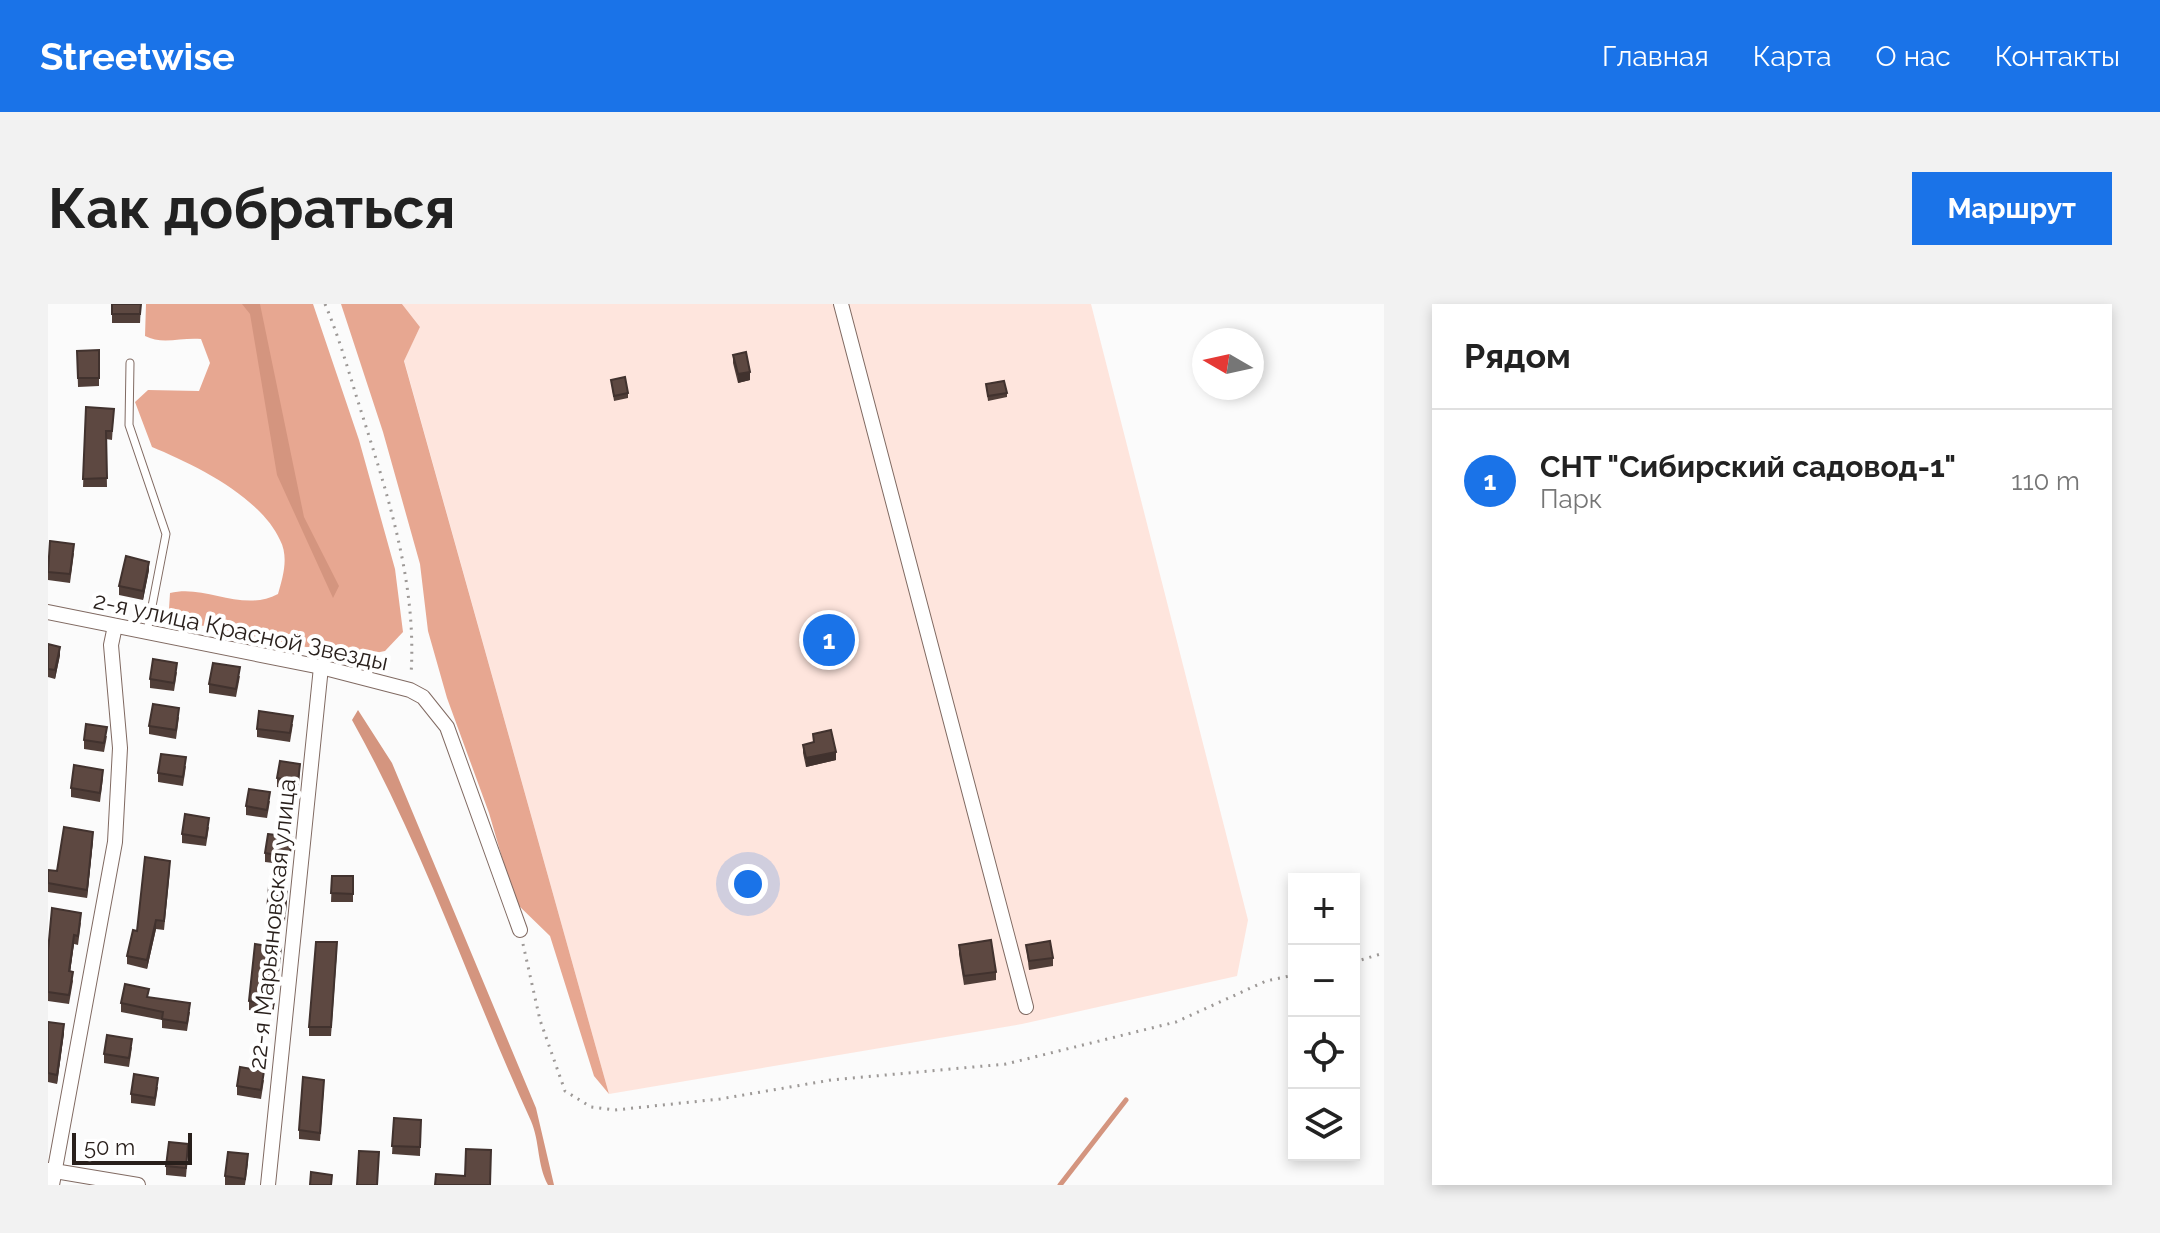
<!DOCTYPE html>
<html lang="ru">
<head>
<meta charset="utf-8">
<style>
	:root { --surface:#fff; --page:#f2f2f2; --text:#222; --muted:#767676; --line:#e0e0e0; --accent:#1a73e8 }
	body { margin:0; font-family:Raleway,sans-serif; background:var(--page); color:var(--text) }
	.controls { position:absolute; right:24px; bottom:24px; display:grid; overflow:hidden; border-radius:0px; box-shadow:0 4px 12px #0003 }
	.controls button { width:72px; height:72px; display:grid; place-items:center; padding:0; border:0; border-bottom:2px solid var(--line); background:var(--surface); color:var(--text); font:40px sans-serif }
	.compass { position:absolute; left:1144px; top:24px; width:72px; height:72px; border-radius:50%; background:var(--surface); box-shadow:0 4px 12px #0003; rotate:279deg }
	.scale { position:absolute; left:24px; bottom:20px; width:120px; box-sizing:border-box; padding-left:8px; border:4px solid #281f1b; border-top:0; font-size:22px; line-height:28px; white-space:nowrap; color:#281f1b; -webkit-text-stroke:6px #fff; paint-order:stroke }
	.you { position:absolute; left:700px; top:580px; width:28px; height:28px; margin:-20px; border:6px solid #fff; border-radius:50%; background:#1a73e8; box-shadow:0 0 0 12px #1a73e833 }
	.badge { display:grid; place-items:center; width:52px; height:52px; border-radius:50%; background:var(--accent); color:#fff; font-size:26px; font-weight:700 }
	.pin { position:absolute; translate:-50% -50%; border:4px solid #fff; box-shadow:0 2px 8px #0006 }
	.list { margin:0; padding:0; list-style:none }
	h2 { display:flex; justify-content:space-between; align-items:center; height:104px; margin:0; padding:0 32px; font-size:34px }
	h2 small { font-size:26px; font-weight:400; color:var(--muted) }
	.list li { display:grid; grid-template-columns:52px 1fr auto; gap:24px; align-items:center; box-sizing:border-box; height:144px; padding:0 32px; border-top:2px solid var(--line) }
	.list b { display:block; font-size:30px; white-space:nowrap }
	.list p { margin:0; font-size:26px; white-space:nowrap; color:var(--muted) }
	.list em { font-size:26px; font-style:normal; color:var(--muted) }
	.icon { flex:none; width:44px; height:44px; fill:none; stroke:currentColor; stroke-width:2; stroke-linecap:round; stroke-linejoin:round }
	.map { position:relative; flex:none; width:1336px; height:881px; overflow:hidden; border-radius:0px }
	header { display:flex; align-items:center; gap:48px; box-sizing:border-box; height:112px; padding:0 40px; background:var(--accent); color:#fff }
	header strong { font-size:38px }
	nav { display:flex; gap:44px; margin-inline-start:auto; font-size:28px }
	.intro { display:flex; align-items:center; justify-content:space-between; box-sizing:border-box; height:192px; padding:0 48px }
	h1 { margin:0; font-size:56px }
	.button { padding:20px 36px; border-radius:0px; background:var(--accent); color:#fff; font-size:28px; font-weight:700 }
	main { display:flex; gap:48px; padding:0 48px }
	aside { flex:1; background:var(--surface); border-radius:0px; box-shadow:0 4px 12px #0003 }
	.map>svg:first-child { display:block }
	.green { fill:#fee5dd }
	.forest { fill:#e7a791 }
	.water { fill:#d4957f }
	.lines { fill:none; stroke-linecap:round; stroke-linejoin:round }
	.stream { stroke:#d4957f; stroke-width:5 }
	.lane-casing { stroke:#806a62; stroke-width:9 }
	.street-casing { stroke:#806a62; stroke-width:16 }
	.path { stroke:#9d9997; stroke-width:3; stroke-dasharray:2 6; stroke-linecap:butt }
	.lane { stroke:#fff; stroke-width:7 }
	.street { stroke:#fff; stroke-width:14 }
	.wall { fill:#503e38 }
	.shaded-wall { fill:#41322e }
	.building { fill:#5d4841; stroke:#41322e; stroke-width:2 }
	.labels { text-anchor:middle; dominant-baseline:central; stroke-width:8; stroke-linejoin:round; paint-order:stroke }
	.street-label { font-size:24px; fill:#281f1b; stroke:#fff }
</style>
</head>
<body>
<header>
<strong>Streetwise</strong>
<nav><a>Главная</a><a>Карта</a><a>О нас</a><a>Контакты</a></nav>
</header>
<div class="intro"><h1>Как добраться</h1><a class="button">Маршрут</a></div>
<main>
<div class="map">
<svg width="1336" height="881" viewBox="0 0 1336 881">
	<rect width="100%" height="100%" fill="#fbfbfb"/>
	<polygon class="green" points="354,0 1043,0 1200,616 1189,672 974,720 561,790 356,56 372,23"/>
	<g class="forest">
		<path d="M98 0H265L311 136 347 265 355 328 337 347 322 350 258 343 146 320 121 305 122 289C158 280 194 309 230 290 235 273 241 253 232 236 212 192 145 160 104 143L87 98 100 86 151 87 162 59 153 35C134 33 114 41 97 32Z"/>
		<polygon points="293,0 354,0 372,23 356,57 561,790 546,772 502,632 467,598 441,509 399,394 380,327 372,260 335,128"/>
	</g>
	<g class="water">
		<polygon points="194,0 212,0 256,213 291,282 285,294 229,171 202,10"/>
		<path d="M310 406 344 459 488 804 506 881H500C489 861 492 838 483 817 422 684 376 544 304 416Z"/>
	</g>
	<g class="lines">
		<polyline class="stream" points="1012,881 1078,796"/>
		<g class="lane-casing">
			<polyline id="lane" points="82,59 81,121 118,230 99,328"/>
		</g>
		<g class="street-casing">
			<g id="street">
				<polyline points="793,0 978,703"/>
				<polyline points="0,308 273,363 362,386 375,393 399,423 472,626"/>
				<polyline points="0,866 90,881"/>
				<polyline points="4,881 67,538 72,444 63,341 67,322"/>
				<polyline points="220,881 273,363"/>
			</g>
		</g>
		<g class="path">
			<path d="M277 0C292 35 302 73 314 110 341 195 369 281 363 371"/>
			<polyline points="475,640 492,716 517,787 543,803 567,806 672,795 783,776 958,760 1128,718 1218,677 1246,671"/>
			<polyline points="1306,658 1336,649"/>
		</g>
		<use href="#lane" class="lane"/>
		<use href="#street" class="street"/>
	</g>
	<g class="wall">
		<polygon points="64,0 93,0 92,19 64,19"/>
		<polygon points="51,46 51,82 30,83 29,47"/>
		<polygon points="685,51 702,76 690,79 685,59"/>
		<polygon points="563,76 580,89 580,94 566,97"/>
		<polygon points="938,80 959,89 959,93 940,97"/>
		<polygon points="38,103 66,105 64,136 58,135 59,183 35,183"/>
		<polygon points="26,249 22,279 0,276 0,255"/>
		<polygon points="101,266 95,296 71,291 71,282"/>
		<polygon points="0,340 12,351 7,375 0,373"/>
		<polygon points="129,368 126,387 102,384 102,375"/>
		<polygon points="192,372 188,393 161,389 161,380"/>
		<polygon points="131,413 128,435 101,430 101,422"/>
		<polygon points="245,420 242,438 209,433 209,425"/>
		<polygon points="765,430 788,456 758,463 755,449 755,441 765,439"/>
		<polygon points="59,432 56,448 36,445 36,436"/>
		<polygon points="138,462 135,482 110,478 110,469"/>
		<polygon points="252,469 250,486 229,483 229,474"/>
		<polygon points="55,474 52,498 23,493 23,484"/>
		<polygon points="222,497 219,514 198,511 198,502"/>
		<polygon points="161,523 158,542 134,539 134,530"/>
		<polygon points="45,536 39,594 0,588 0,566 9,567"/>
		<polygon points="244,542 241,561 217,558 217,549"/>
		<polygon points="122,566 116,626 108,625 99,665 79,660 79,652 89,627"/>
		<polygon points="284,572 305,572 305,598 283,598"/>
		<polygon points="239,593 237,617 219,615 219,607"/>
		<polygon points="33,618 30,641 26,640 22,668 25,677 21,700 0,697 0,647"/>
		<polygon points="911,641 948,668 948,676 916,681 911,650"/>
		<polygon points="978,641 1005,654 1005,662 981,666"/>
		<polygon points="289,647 283,732 261,732 261,723"/>
		<polygon points="233,653 225,710 201,706 201,697"/>
		<polygon points="101,693 142,708 139,727 114,724 114,716 73,708 73,699"/>
		<polygon points="0,718 16,729 9,780 0,778"/>
		<polygon points="84,743 81,763 56,759 56,750"/>
		<polygon points="216,776 213,795 189,791 189,782"/>
		<polygon points="110,783 107,802 83,799 83,790"/>
		<polygon points="276,784 272,837 251,835 251,826"/>
		<polygon points="346,814 373,816 372,852 344,850"/>
		<polygon points="140,849 138,873 118,871 118,862"/>
		<polygon points="200,859 197,881 177,881 177,872"/>
	</g>
	<g class="shaded-wall">
		<polygon points="702,68 702,76 690,79 690,70"/>
		<polygon points="101,258 101,266 95,296 95,287"/>
		<polygon points="12,343 12,351 7,375 7,366"/>
		<polygon points="788,448 788,456 758,463 758,454"/>
		<polygon points="45,528 45,536 39,594 39,586"/>
		<polygon points="108,616 108,625 99,665 99,656"/>
		<polygon points="26,631 26,640 21,676 21,667"/>
		<polygon points="233,644 233,653 225,710 225,701"/>
		<polygon points="16,720 16,729 9,780 9,771"/>
	</g>
	<g class="building">
		<polygon points="64,0 93,0 92,10 64,10"/>
		<polygon points="51,46 51,74 30,74 29,47"/>
		<polygon points="698,48 702,68 690,70 685,51"/>
		<polygon points="577,73 580,89 566,92 563,76"/>
		<polygon points="956,77 959,89 940,92 938,80"/>
		<polygon points="38,103 66,105 64,127 58,127 59,174 35,175"/>
		<polygon points="2,237 26,240 22,270 0,268"/>
		<polygon points="78,252 101,258 95,287 71,282"/>
		<polygon points="0,340 12,343 7,366 0,365"/>
		<polygon points="105,355 129,359 126,379 102,375"/>
		<polygon points="165,359 192,363 188,385 161,380"/>
		<polygon points="105,400 131,404 128,426 101,422"/>
		<polygon points="211,407 245,412 242,429 209,425"/>
		<polygon points="38,420 59,423 56,439 36,436"/>
		<polygon points="783,426 788,448 758,454 755,441 766,438 765,430"/>
		<polygon points="113,450 138,453 135,473 110,469"/>
		<polygon points="232,457 252,460 250,478 229,474"/>
		<polygon points="26,461 55,466 52,489 23,484"/>
		<polygon points="201,485 222,488 219,506 198,502"/>
		<polygon points="137,510 161,514 158,534 134,530"/>
		<polygon points="16,523 45,528 39,586 0,579 0,566 9,567"/>
		<polygon points="220,530 244,533 241,553 217,549"/>
		<polygon points="97,553 122,557 116,617 108,616 99,656 79,652 85,626 89,627"/>
		<polygon points="284,572 305,572 305,590 283,589"/>
		<polygon points="221,582 239,584 237,609 219,607"/>
		<polygon points="4,604 33,609 30,632 26,631 21,667 25,668 21,691 0,688 0,647"/>
		<polygon points="943,636 948,668 916,672 911,641"/>
		<polygon points="1002,637 1005,654 981,657 978,641"/>
		<polygon points="268,638 289,638 283,723 261,723"/>
		<polygon points="207,640 233,644 225,701 201,697"/>
		<polygon points="77,680 101,685 99,693 142,699 139,719 114,715 115,708 73,699"/>
		<polygon points="0,718 16,720 9,771 0,769"/>
		<polygon points="59,731 84,735 81,754 56,750"/>
		<polygon points="192,763 216,767 213,786 189,782"/>
		<polygon points="86,770 110,774 107,794 83,790"/>
		<polygon points="255,773 276,776 272,829 251,826"/>
		<polygon points="346,814 373,816 372,843 344,842"/>
		<polygon points="121,838 140,840 138,864 118,862"/>
		<polygon points="418,845 443,846 442,881 387,881 388,870 417,872"/>
		<polygon points="311,847 331,848 329,881 309,881"/>
		<polygon points="180,848 200,850 197,875 177,872"/>
		<polygon points="263,868 284,871 283,881 262,881"/>
	</g>
	<g class="labels">
		<g class="street-label">
			<text transform="translate(193 327) rotate(12)">2-я улица Красной Звезды</text>
			<text transform="translate(224 620) rotate(-84)">22-я Марьяновская улица</text>
		</g>
	</g>
</svg>
<div class="controls">
<button>+</button>
<button>−</button>
<button><svg class="icon" aria-label="locate" viewBox="0 0 24 24"><circle cx="12" cy="12" r="6"/><path d="M12 2v4M12 18v4M2 12h4M18 12h4"/></svg></button>
<button><svg class="icon" aria-label="layers" viewBox="0 0 24 24"><path d="M12 4l9 5-9 5-9-5zM3 14l9 5 9-5"/></svg></button>
</div>
<svg class="compass" viewBox="-18 -18 36 36"><path d="M0-13l5 13h-10z" fill="#e53935"/><path d="M0 13l5-13h-10z" fill="#767676"/></svg>
<div class="scale">50 m</div>
<div class="you"></div>
<div class="pin badge" style="left:781px;top:336px">1</div>
</div>
<aside>
<h2>Рядом<small></small></h2>
<ul class="list">
<li><span class="badge">1</span><div><b>СНТ &quot;Сибирский садовод-1&quot;</b><p>Парк</p></div><em>110 m</em></li>
</ul>
</aside>
</main>
</body>
</html>
